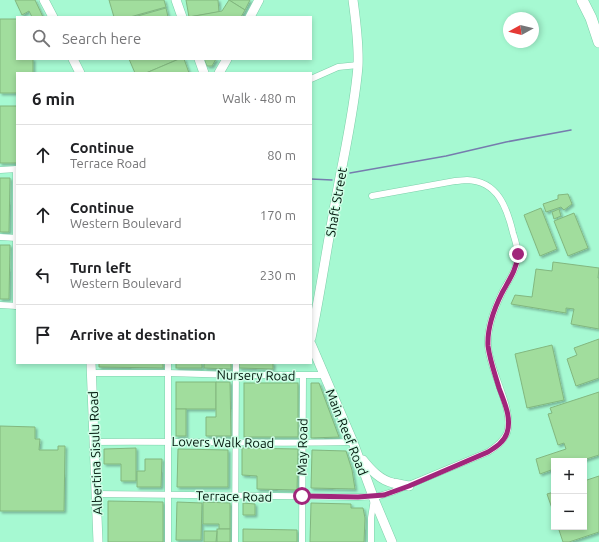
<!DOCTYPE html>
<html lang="en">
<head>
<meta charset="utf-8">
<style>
	:root { --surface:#fff; --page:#f2f2f2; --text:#202124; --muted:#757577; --line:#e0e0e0 }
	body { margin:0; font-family:Ubuntu,sans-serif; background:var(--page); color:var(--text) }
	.controls { position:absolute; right:12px; bottom:12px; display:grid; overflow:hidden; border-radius:0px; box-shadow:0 2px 6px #0003 }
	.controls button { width:36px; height:36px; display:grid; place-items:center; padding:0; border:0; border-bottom:1px solid var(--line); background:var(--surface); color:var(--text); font:20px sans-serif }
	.compass { position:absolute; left:503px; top:12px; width:36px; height:36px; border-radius:50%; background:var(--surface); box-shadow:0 2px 6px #0003; rotate:262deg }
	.stop { position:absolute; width:12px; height:12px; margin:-9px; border:3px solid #a1267b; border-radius:50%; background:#fff }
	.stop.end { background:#a1267b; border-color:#fff; box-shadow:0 1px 4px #0008 }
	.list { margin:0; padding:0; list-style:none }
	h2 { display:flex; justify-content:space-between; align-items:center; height:52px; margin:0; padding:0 16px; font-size:17px }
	h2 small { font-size:13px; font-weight:400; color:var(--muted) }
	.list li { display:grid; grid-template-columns:26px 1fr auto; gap:12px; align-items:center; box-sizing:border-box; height:60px; padding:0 16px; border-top:1px solid var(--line) }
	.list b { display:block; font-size:15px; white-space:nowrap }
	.list p { margin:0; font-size:13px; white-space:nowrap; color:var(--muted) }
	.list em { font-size:13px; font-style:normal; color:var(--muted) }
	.icon { flex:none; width:22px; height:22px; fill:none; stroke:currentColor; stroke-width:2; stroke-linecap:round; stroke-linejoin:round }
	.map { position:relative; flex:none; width:599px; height:542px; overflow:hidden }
	.search { position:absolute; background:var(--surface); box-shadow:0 2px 6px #0003; left:16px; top:16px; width:296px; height:44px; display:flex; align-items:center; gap:10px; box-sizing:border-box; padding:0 14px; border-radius:0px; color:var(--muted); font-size:15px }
	.panel { position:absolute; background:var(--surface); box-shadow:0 2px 6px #0003; left:16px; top:72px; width:296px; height:292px; border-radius:0px }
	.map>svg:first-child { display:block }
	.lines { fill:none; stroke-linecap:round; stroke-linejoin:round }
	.stream { stroke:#767cae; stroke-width:1.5 }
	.building { fill:#a1dd9d; stroke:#82b77f; filter:url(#shadow) }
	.minor-casing { stroke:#7ecfaa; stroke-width:7 }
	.primary-casing { stroke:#7ecfaa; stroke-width:10 }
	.motorway-casing { stroke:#7ecfaa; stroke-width:12 }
	.minor { stroke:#fff; stroke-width:6 }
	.primary { stroke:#fff; stroke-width:9 }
	.motorway { stroke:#fff; stroke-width:11 }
	.route { stroke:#a1267b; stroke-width:5 }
	.labels { text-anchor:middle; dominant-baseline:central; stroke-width:3; stroke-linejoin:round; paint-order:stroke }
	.street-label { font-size:13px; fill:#00150b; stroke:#cffee6 }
</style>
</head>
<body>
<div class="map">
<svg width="599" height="542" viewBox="0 0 599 542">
	<defs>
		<filter id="shadow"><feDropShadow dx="2" dy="2" stdDeviation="1" flood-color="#0004"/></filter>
	</defs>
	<rect width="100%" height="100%" fill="#a6f9d2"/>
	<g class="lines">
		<g class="stream">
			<polyline points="350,173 446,156 506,142 571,130"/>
			<polyline points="311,179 332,180"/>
		</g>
	</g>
	<g class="building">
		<polygon points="15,0 35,0 43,17 32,17 29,11 22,15"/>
		<polygon points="109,0 164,0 166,7 130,17 114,17"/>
		<polygon points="186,0 218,0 219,12 189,17"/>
		<polygon points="229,0 250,0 245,10"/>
		<polygon points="229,0 245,10 241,17 189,17 222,11"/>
		<polygon points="166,8 168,17 134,17"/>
		<polygon points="0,19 17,19 17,59 33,59 33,73 17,73 17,93 0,93"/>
		<polygon points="129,59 179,59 146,73 135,73"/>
		<polygon points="179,59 184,59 189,73 146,73"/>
		<polygon points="204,59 216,59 212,66 207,66"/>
		<rect x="0" y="106" width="17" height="57"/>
		<polygon points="0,178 10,178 9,232 0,232"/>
		<polygon points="568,194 572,204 564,210 561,207 546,212 543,204 558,199 558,195"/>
		<polygon points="541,208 557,249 540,256 524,215"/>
		<polygon points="559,209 561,216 554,219 552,212"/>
		<polygon points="574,213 588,248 568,256 554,221"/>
		<polygon points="0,245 10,245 9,299 0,299"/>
		<polygon points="553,262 599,268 598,278 599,278 599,329 571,324 574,309 566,308 566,313 511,304 515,295 532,297 536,269 552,271"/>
		<polygon points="599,339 599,378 576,386 567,359 577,355 574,348"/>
		<polygon points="552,345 564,400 527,408 515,354"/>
		<polygon points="99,363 163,363 163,368 99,367"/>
		<rect x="176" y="363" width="26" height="5"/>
		<polygon points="204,363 231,363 231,369 204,368"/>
		<polygon points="239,363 273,363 273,369 239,368"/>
		<rect x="176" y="382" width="40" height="27"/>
		<polygon points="216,382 230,382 231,436 206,436 206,417 216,417"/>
		<rect x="244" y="383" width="54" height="54"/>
		<polygon points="311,383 319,383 339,437 311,438"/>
		<polygon points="599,392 599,455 580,461 554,461 554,469 540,474 536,459 566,449 564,443 558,445 548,414 552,413 550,408"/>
		<rect x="176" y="409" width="10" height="27"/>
		<polygon points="0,426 35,427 35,439 40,439 39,450 58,450 58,446 65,446 64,511 0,511"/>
		<polygon points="136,448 136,481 121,481 121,464 104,464 104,449"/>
		<polygon points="242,448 298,449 297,490 257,489 257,476 242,475"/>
		<polygon points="178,449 228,450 228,487 177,487"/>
		<polygon points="312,450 346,451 352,470 355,489 311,488"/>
		<polygon points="145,459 162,459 161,487 137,487 137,471 145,471"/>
		<polygon points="599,476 599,532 569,542 563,542 558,527 584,527 584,481"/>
		<polygon points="554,492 554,514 547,494"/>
		<polygon points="108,501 163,502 163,542 108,542"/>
		<polygon points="177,502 202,503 201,540 176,540"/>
		<polygon points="203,502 230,503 230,529 219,529 219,524 203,524"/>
		<polygon points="243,503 255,504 255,515 243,515"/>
		<polygon points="311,503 351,504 351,508 363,508 365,518 364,542 310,542"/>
		<rect x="217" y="529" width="13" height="13"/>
		<polygon points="243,529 297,530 297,542 243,542"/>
		<polygon points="204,531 217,531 216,542 204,542"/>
	</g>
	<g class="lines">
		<g class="minor-casing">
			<g id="minor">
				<polyline points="311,79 338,67 358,65"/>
				<polyline points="0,170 17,169"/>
				<polyline points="0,237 17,238"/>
				<polyline points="0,305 17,306"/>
				<polyline points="16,306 16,169"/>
				<polyline points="168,363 168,542"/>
				<polyline points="91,373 168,373 236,375 325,375"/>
				<path d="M94 442C180 441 266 444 353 442"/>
				<path d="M96 494 358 497 379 496 392 492 488 452C496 447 503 442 507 433 515 410 489 371 488 345 487 325 496 304 505 287 509 280 514 273 516 265 520 254 516 243 513 233 507 208 498 181 467 180 463 180 459 181 455 181L372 196"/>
				<polyline points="235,542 236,363"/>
				<polyline points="302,542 303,376"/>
				<polyline points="371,542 371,518 374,499"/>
			</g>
		</g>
		<g class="primary-casing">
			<g id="primary">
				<polyline points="44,0 53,17"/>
				<polyline points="176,0 182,17"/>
				<polyline points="250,17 259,0"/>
				<polyline points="73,59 80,73"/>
				<polyline points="199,59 204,73"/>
				<polyline points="219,73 227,59"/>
				<path d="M311 338C320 295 326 252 334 210 342 162 354 115 358 66 359 44 356 22 353 0"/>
				<polyline points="311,344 353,442 374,499 392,542"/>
				<polyline points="91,363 98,542"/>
				<path d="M363 460C371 470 380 480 393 483 398 484 404 485 409 486"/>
			</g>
		</g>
		<g class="motorway-casing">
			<polyline id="motorway" points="582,0 591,18 599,42"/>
		</g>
		<use href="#minor" class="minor"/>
		<use href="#primary" class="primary"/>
		<use href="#motorway" class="motorway"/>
	</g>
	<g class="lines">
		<path class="route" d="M302 496 358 497 384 495 409 486 488 452C496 447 504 442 507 433 512 418 504 402 499 388 495 374 490 361 488 346 487 329 494 309 502 293 509 280 517 269 518 254"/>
	</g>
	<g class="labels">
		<g class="street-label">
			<text transform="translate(336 202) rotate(-80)">Shaft Street</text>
			<text transform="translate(256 375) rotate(1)">Nursery Road</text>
			<text transform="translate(347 432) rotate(68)">Main Reef Road</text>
			<text transform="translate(223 442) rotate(1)">Lovers Walk Road</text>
			<text transform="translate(302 447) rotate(-89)">May Road</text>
			<text transform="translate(95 453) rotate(-92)">Albertina Sisulu Road</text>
			<text transform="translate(234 496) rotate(1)">Terrace Road</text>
		</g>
	</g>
</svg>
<div class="controls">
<button>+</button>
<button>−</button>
</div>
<svg class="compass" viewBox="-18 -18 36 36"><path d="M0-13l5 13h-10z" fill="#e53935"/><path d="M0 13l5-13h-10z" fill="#757577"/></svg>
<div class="stop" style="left:302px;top:496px"></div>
<div class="stop end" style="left:518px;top:254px"></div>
<div class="search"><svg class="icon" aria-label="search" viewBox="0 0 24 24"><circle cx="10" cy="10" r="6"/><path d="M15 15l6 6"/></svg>Search here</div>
<section class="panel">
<h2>6 min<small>Walk · 480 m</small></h2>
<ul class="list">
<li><svg class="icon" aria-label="ahead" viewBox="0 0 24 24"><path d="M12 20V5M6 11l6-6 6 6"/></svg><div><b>Continue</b><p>Terrace Road</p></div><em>80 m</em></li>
<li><svg class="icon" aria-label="ahead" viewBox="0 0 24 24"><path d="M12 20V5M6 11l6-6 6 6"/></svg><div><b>Continue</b><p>Western Boulevard</p></div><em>170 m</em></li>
<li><svg class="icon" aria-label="left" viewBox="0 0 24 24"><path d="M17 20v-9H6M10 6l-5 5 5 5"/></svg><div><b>Turn left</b><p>Western Boulevard</p></div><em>230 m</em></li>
<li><svg class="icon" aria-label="arrive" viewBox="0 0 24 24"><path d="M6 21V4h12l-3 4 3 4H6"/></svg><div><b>Arrive at destination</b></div></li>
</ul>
</section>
</div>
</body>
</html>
